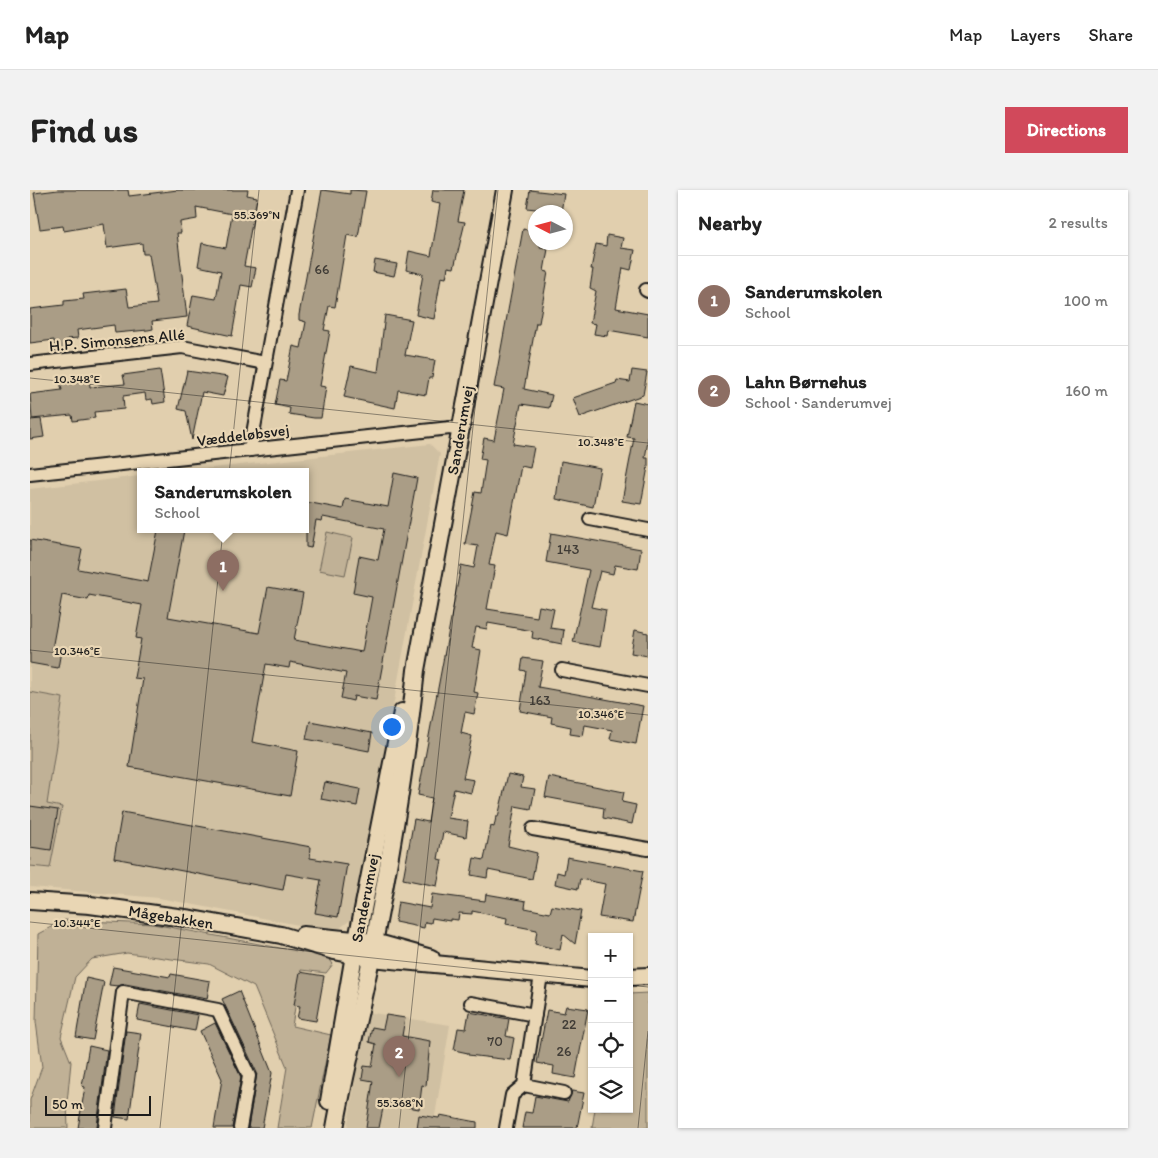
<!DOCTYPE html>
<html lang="en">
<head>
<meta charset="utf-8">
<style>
	:root { --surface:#fff; --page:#f2f2f2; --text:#222; --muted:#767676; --line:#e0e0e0; --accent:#d1495b }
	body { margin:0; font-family:Itim,sans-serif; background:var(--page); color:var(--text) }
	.controls { position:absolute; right:15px; bottom:15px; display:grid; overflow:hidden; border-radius:0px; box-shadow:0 1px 4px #0004 }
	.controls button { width:45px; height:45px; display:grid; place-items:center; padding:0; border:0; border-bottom:1px solid var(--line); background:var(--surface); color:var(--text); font:25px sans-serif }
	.compass { position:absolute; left:498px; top:15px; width:45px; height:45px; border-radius:50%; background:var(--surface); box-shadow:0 1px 4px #0004; rotate:276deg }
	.scale { position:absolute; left:15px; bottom:12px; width:106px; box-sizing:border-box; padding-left:5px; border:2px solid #1c1c1c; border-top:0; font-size:14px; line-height:18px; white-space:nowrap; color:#1c1c1c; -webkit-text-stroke:4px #e9d6b4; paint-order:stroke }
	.you { position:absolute; left:361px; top:536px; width:18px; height:18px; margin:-12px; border:4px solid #fff; border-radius:50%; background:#1a73e8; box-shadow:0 0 0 8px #1a73e833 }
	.badge { display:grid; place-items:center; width:32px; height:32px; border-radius:50%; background:var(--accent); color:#fff; font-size:16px; font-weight:700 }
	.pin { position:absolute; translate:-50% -41px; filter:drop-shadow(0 1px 2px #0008) }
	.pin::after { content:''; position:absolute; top:26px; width:18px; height:15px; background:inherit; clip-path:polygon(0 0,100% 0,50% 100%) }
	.popup { position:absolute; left:107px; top:278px; width:172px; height:65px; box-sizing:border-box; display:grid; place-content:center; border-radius:0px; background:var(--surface); filter:drop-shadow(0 1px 4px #0005); font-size:16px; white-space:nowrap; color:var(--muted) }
	.popup b { font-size:19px; color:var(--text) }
	.popup::after { content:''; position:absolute; left:50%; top:100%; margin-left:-10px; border:10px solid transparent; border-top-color:var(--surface) }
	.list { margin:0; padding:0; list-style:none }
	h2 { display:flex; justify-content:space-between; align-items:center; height:65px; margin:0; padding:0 20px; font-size:21px }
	h2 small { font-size:16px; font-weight:400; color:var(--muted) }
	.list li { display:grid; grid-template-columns:32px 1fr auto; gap:15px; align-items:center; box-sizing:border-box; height:90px; padding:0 20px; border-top:1px solid var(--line) }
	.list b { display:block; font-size:19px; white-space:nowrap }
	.list p { margin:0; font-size:16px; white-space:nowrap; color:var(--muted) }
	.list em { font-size:16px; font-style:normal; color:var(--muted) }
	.icon { flex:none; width:28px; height:28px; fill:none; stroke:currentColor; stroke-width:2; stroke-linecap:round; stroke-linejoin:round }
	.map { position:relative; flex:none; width:618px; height:938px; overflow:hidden; border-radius:0px }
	header { display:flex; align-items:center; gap:30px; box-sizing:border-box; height:70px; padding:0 25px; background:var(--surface); border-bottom:1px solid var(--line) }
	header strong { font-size:24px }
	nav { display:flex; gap:28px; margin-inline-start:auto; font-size:18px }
	.intro { display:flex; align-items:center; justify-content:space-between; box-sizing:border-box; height:120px; padding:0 30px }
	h1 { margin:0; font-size:35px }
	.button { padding:12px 22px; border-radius:0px; background:var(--accent); color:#fff; font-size:18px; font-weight:700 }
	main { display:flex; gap:30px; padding:0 30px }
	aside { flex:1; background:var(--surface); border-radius:0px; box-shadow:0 1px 4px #0004 }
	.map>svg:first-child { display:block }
	.built { fill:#d0c0a2 }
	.green { fill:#c0b196; stroke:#6e6659 }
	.building { fill:#aa9d86; stroke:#1c1c1c }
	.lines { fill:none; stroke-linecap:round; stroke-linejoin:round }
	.minor-casing { stroke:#1c1c1c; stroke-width:16 }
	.tertiary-casing { stroke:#1c1c1c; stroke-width:20 }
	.minor { stroke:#e9d6b4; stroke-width:12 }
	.tertiary { stroke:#e9d6b4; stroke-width:16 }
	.ticks { fill:none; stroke:#1c1c1c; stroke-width:1; stroke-opacity:0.45 }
	.labels { text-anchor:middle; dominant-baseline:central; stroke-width:4.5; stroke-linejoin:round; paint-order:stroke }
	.number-label { font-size:14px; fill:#403c36 }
	.street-label { font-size:16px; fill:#1c1c1c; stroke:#e9d6b4 }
	.ticks-label { font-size:12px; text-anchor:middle; fill:#1c1c1c; stroke:#e9d6b4; stroke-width:4.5; stroke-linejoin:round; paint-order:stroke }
</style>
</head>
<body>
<header>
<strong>Map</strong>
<nav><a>Map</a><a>Layers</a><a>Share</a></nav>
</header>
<div class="intro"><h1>Find us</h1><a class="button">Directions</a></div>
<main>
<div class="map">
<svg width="618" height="938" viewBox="0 0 618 938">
	<rect width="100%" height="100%" fill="#e1cfae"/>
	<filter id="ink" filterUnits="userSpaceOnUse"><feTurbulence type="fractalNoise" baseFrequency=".02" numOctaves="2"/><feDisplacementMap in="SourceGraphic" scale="10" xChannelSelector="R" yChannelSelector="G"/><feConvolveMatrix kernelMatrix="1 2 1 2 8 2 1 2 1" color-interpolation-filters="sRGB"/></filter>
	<g filter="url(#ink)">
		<g class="built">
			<polygon points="400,254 410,264 324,727 305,742 129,708 0,697 0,676 20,678 31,617 17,614 33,508 0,502 0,299 110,286 110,340 276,340 276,282 147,282"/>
			<polygon points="337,822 420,835 403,938 317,938"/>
		</g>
		<g class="green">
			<polygon points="297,342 323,348 315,385 289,380"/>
			<polygon points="0,502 33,508 17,614 32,617 20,678 0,676"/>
			<polygon points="34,730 123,734 298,767 303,774 296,783 271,780 262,836 301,845 282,938 247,938 257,877 224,797 179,774 97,763 62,769 45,787 31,847 41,872 37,913 38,938 0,938 0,910 12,877 6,832 8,744"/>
			<polygon points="618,803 618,938 562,938 565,919 599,919 599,804"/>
		</g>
		<g class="building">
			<polygon points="28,0 98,0 99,6 148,0 218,0 217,5 227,7 214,76 226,78 222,97 211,95 202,146 157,136 163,105 186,109 191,81 168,76 172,53 196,58 202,24 166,17 167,29 150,32 151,43 147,43 157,127 122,131 123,139 118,140 85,143 84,135 47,140 48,148 37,149 38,160 25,161 24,150 0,153 0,119 34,115 34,111 54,109 53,104 96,99 99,117 127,114 119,64 113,64 112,53 77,58 74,34 34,41 33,36 10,39 4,3"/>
			<polygon points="292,0 320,4 320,0 336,1 328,47 317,45 305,117 299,116 294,140 300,141 290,196 296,197 291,228 284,228 259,224 260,218 245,215 250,190 256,191 263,156 271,158 276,132 269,130 269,125"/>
			<polygon points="403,0 434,0 428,31 435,32 424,78 418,77 416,88 411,87 404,129 386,125 393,84 376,80 379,61 401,66 410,14 401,12"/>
			<polygon points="500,0 534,4 531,22 497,18"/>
			<polygon points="493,39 506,42 506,52 511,52 510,57 518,59 514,81 518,82 509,133 506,133 494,199 522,205 519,218 491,214 483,254 504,257 500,278 491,276 478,344 466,341 459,375 465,376 457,419 507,427 509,416 524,419 520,438 534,440 532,454 502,448 503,441 458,433 457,439 446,437 442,458 451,460 444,502 448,503 444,524 435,522 431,543 442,546 433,588 444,590 441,603 424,599 418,628 438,631 436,647 413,642 408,669 412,670 407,696 373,689 384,629 398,632 402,608 388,605 431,375 444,378 448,356 435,354 445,302 451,303 456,270 450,269 454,248 464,250 474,199 464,197"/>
			<polygon points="577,45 593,48 591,58 605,60 601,80 593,78 586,118 618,124 618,147 578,140 577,146 564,144 566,134 560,133 566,101 560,98 563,79 561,79 566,54 576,56"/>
			<polygon points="345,70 367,74 364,86 343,82"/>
			<polygon points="355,125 382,130 375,165 405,170 402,188 399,188 396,205 368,200 365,218 314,207 321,176 348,182"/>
			<polygon points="130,180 135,212 123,214 122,209 116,210 115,203 93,206 94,219 64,222 65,228 43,231 42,225 2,229 0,204 32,200 30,192 59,188 60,197 95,194 93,185"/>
			<polygon points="602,180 617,182 613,205 550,227 543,208 586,193 587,190 600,192"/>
			<polygon points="157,181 198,187 193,206 172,202 162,250 156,221 148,219"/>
			<polygon points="604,211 618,214 618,251 615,268 618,268 618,277 611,314 592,311 604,248 597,247"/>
			<polygon points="11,229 14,247 0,249 0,230"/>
			<polygon points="531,271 570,278 563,317 526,309"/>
			<polygon points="364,283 387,288 346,510 324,506 323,511 311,508 316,483 260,472 259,478 236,474 222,552 268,561 260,606 99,577 113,489 104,488 111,449 106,448 112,415 59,405 58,410 32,405 22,459 31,461 28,478 0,473 0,350 52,359 48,379 118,392 128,340 154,340 138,427 229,443 238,397 273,403 264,450 332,462 342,407 323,403 329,366 348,370 354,339 293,327 292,331 286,330 281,358 276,357 276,312 313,319 315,309 358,317"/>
			<polygon points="521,343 611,359 608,379 585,375 583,384 570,381 561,417 576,420 570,457 543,452 559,380 516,372"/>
			<polygon points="605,440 618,443 618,466 601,463"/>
			<polygon points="493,468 513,471 508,497 613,516 606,554 580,549 582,540 555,535 553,546 540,544 541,537 521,533 522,527 490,521 496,481 491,480"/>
			<polygon points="280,531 342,543 339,561 276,549"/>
			<polygon points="478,584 493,587 491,597 505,599 501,619 485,616 478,656 507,663 502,689 458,680 457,688 441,685 444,668 454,670 461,636 464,637 466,627 468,627"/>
			<polygon points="519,587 594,602 592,612 606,615 602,634 573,628 574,618 515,607"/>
			<polygon points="295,592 330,599 327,616 291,609"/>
			<polygon points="0,616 28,620 21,660 0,657"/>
			<polygon points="92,622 281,657 280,668 317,674 308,727 285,723 291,690 256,684 253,700 84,668"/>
			<polygon points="537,667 613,681 603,732 569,727 575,694 550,689 548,699 525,694 527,682 534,684"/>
			<polygon points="402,704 455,711 456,704 496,711 495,718 520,723 522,716 551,721 545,754 533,744 530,760 505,754 507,740 476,734 477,728 442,721 442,724 429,723 428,730 420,729 420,731 402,728 401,733 395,732 394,738 365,732 368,712 400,718"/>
			<polygon points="83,777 140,787 141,784 180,791 177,809 95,794 88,796 79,795"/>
			<polygon points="270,782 294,786 286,831 267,828 270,816 264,815"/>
			<polygon points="56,788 74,792 63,850 46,847"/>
			<polygon points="209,801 242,883 232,938 218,938 227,883 192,809"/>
			<polygon points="110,814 168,825 165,841 107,830"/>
			<polygon points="536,816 558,819 545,888 523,884 524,876 507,873 517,820 534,823"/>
			<polygon points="439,822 479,829 476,846 484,848 480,870 438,865 438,863 424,860 428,838 436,839"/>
			<polygon points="356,825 375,828 372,846 400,851 396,896 392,895 389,919 354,913 349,938 336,938 343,891 332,889 334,876 342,877 346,854 339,852 342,837 353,839"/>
			<polygon points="185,833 211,887 202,938 184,938 192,889 170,841"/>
			<polygon points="96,841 111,843 99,929 85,927"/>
			<polygon points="59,856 77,860 67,936 67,938 48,938 55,897 52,896"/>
			<polygon points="542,901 554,903 547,938 492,938 495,922 502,923 505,906 538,912"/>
			<polygon points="389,925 409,928 410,925 447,932 447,938 387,938"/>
		</g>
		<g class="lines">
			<g class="minor-casing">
				<g id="minor">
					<polyline points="616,100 618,101"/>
					<polyline points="0,174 152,157 235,173"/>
					<polyline points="220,260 267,0"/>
					<polyline points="0,284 420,238 430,240"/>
					<polyline points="560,329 618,340"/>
					<polyline points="532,480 618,496"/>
					<polyline points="503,639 618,659"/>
					<polyline points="441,813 505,825"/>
					<polyline points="494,895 534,903"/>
					<polyline points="75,938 93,802 188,820 219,886 210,938"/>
					<polyline points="476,938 482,905 494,895 511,785"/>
				</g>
			</g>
			<g class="tertiary-casing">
				<g id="tertiary">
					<polyline points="0,711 60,715 162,729 251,745 304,761 341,768 562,789"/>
					<polyline points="273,745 344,752 401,768"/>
					<polyline points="599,787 618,786"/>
					<polyline points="299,911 324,765 372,522"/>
					<path d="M305 938C315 881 330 825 341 768 360 672 376 576 386 480L475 0"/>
				</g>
			</g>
			<use href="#minor" class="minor"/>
			<use href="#tertiary" class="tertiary"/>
		</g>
	</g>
	<path class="ticks" d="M0 188 618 253M0 460 618 525M0 732 562 791M599 795 618 797M130 938 229 0M369 938 468 0M608 938 618 841"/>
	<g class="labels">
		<g class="number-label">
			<text x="292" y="79">66</text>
			<text x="538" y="359">143</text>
			<text x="510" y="510">163</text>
			<text x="539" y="834">22</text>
			<text x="465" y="851">70</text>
			<text x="534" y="861">26</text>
		</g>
		<g class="street-label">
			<text transform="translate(87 150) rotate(-5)">H.P. Simonsens Allé</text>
			<text transform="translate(430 240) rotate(-80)">Sanderumvej</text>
			<text transform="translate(213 245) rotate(-7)">Væddeløbsvej</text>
			<text transform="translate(335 708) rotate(-79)">Sanderumvej</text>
			<text transform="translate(141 727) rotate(9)">Mågebakken</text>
		</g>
	</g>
	<g class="ticks-label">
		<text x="227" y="29">55.369°N</text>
		<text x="47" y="193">10.348°E</text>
		<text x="571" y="256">10.348°E</text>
		<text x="47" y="465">10.346°E</text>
		<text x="571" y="528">10.346°E</text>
		<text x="47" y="737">10.344°E</text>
		<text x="370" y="917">55.368°N</text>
	</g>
</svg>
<div class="controls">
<button>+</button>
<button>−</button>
<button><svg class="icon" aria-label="locate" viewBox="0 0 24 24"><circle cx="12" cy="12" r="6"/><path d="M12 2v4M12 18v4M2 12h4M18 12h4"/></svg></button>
<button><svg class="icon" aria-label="layers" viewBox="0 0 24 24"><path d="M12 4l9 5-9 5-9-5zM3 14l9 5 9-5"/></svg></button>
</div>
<svg class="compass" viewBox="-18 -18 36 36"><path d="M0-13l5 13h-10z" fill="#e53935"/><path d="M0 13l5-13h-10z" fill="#767676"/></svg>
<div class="scale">50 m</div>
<div class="you"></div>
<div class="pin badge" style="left:193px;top:401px;background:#8d6e63">1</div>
<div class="popup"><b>Sanderumskolen</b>School</div>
<div class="pin badge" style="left:369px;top:887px;background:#8d6e63">2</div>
</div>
<aside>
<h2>Nearby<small>2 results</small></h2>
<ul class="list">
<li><span class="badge" style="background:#8d6e63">1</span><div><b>Sanderumskolen</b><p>School</p></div><em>100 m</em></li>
<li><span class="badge" style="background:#8d6e63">2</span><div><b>Lahn Børnehus</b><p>School · Sanderumvej</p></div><em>160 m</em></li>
</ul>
</aside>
</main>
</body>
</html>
